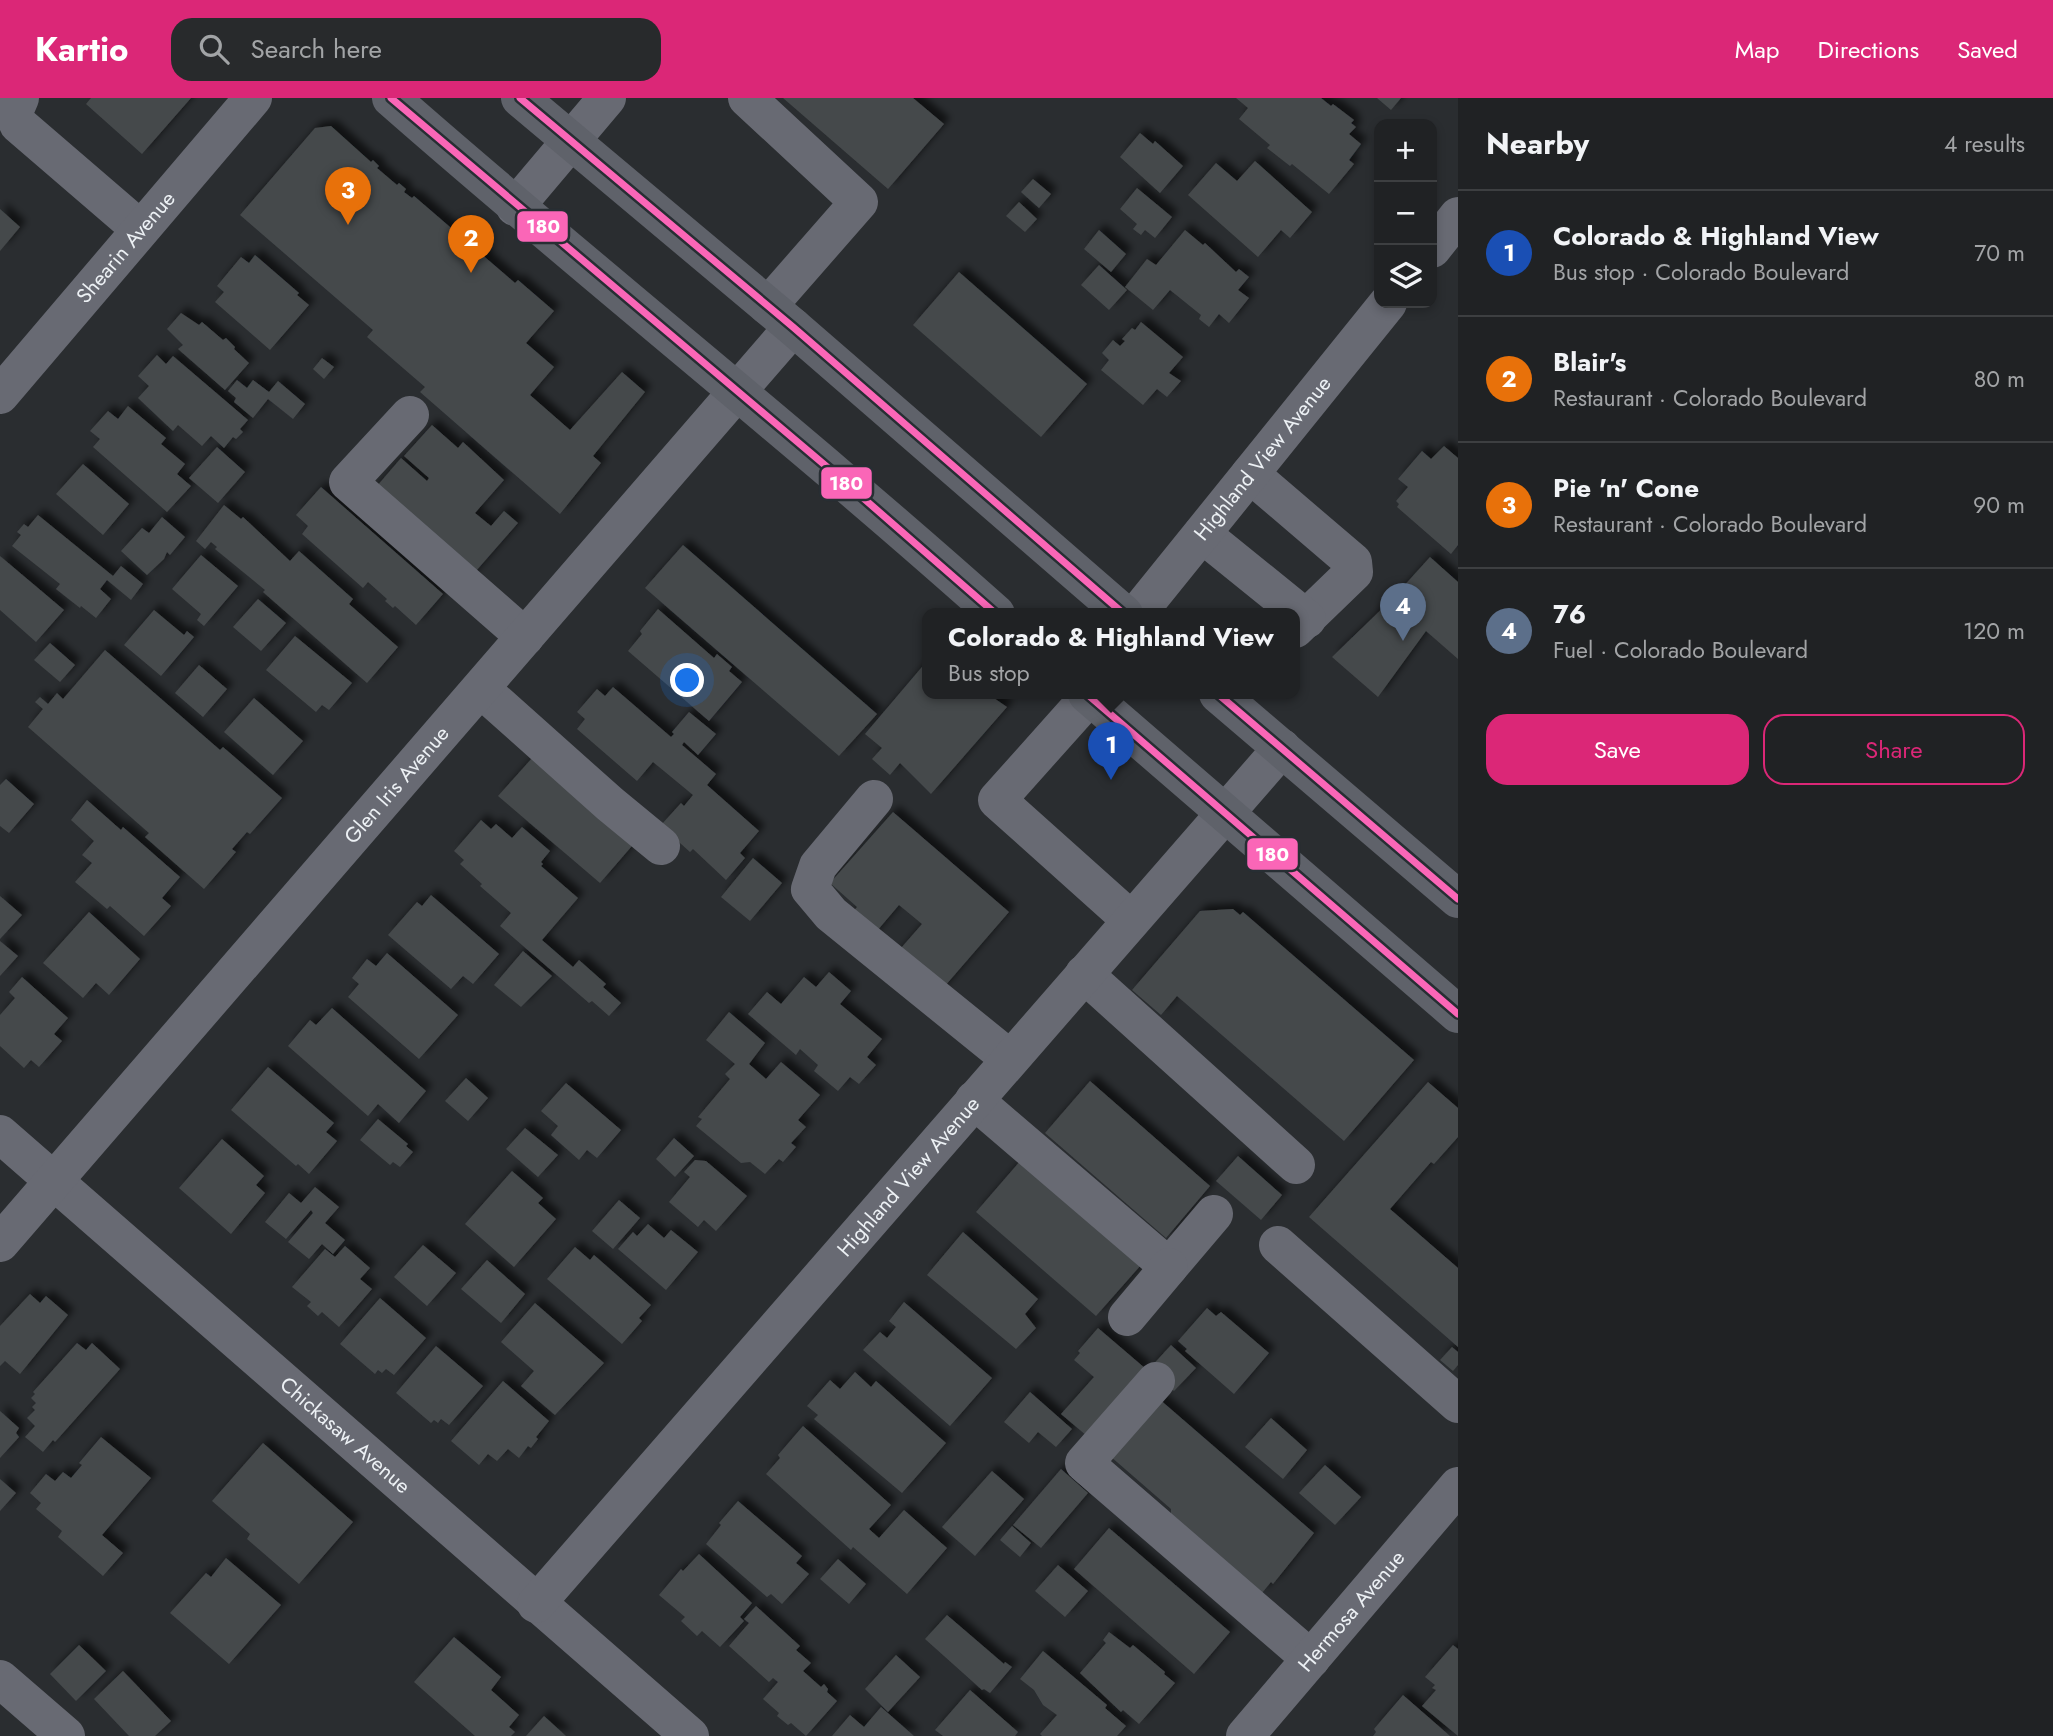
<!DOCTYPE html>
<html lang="en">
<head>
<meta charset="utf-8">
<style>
	:root { --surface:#202224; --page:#282a2c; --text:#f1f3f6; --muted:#a2a4a6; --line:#3d3f41; --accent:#db2777 }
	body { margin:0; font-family:Jost,sans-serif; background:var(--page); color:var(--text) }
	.controls { position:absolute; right:21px; top:21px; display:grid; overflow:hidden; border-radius:14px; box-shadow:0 4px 10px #0003 }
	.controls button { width:63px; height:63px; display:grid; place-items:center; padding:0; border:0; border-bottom:2px solid var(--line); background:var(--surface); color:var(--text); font:35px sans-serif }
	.you { position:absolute; left:688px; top:583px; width:24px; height:24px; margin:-18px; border:5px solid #fff; border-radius:50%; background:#1a73e8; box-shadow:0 0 0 10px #1a73e833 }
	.badge { display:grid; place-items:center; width:46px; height:46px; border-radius:50%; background:var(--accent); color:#fff; font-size:23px; font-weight:700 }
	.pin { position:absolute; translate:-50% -58px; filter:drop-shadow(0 2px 4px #0008) }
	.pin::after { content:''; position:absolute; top:37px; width:24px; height:21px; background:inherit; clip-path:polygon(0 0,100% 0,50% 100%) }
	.popup { position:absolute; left:922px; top:510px; width:378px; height:91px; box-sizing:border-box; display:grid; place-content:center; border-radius:14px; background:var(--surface); filter:drop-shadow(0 2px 5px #0005); font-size:23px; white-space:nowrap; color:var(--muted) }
	.popup b { font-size:26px; color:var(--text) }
	.popup::after { content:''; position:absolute; left:50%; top:100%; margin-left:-14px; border:14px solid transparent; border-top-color:var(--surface) }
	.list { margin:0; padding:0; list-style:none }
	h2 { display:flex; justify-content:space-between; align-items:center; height:91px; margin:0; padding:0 28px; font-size:30px }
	h2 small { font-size:23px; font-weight:400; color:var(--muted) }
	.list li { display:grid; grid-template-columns:46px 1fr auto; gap:21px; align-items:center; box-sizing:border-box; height:126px; padding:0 28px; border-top:2px solid var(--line) }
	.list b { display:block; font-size:26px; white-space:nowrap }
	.list p { margin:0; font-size:23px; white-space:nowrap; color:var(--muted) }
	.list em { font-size:23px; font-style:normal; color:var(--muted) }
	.actions { display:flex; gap:14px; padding:21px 28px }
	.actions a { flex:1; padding:16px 0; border:2px solid var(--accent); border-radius:21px; text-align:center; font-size:24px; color:var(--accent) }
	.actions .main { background:var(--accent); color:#fff }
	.icon { flex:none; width:38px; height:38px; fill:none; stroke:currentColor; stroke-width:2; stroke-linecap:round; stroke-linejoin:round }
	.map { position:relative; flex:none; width:1458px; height:1638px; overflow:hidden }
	header { display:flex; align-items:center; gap:42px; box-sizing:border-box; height:98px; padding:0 35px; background:var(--accent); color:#fff }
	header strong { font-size:33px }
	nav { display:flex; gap:38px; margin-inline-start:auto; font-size:24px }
	.search { width:490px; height:63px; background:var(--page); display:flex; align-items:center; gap:18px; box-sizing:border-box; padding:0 24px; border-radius:21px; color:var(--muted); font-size:26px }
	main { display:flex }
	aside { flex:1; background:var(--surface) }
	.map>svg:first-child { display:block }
	.building { fill:#45494b; filter:url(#shadow) }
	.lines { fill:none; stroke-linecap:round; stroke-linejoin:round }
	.minor { stroke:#686a73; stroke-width:38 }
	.major { stroke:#5f626a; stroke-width:38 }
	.bus-1-casing { stroke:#272e33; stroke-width:12 }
	.bus-1 { stroke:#fa66b7; stroke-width:7 }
	.labels { text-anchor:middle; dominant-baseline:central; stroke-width:5; stroke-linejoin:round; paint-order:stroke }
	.street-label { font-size:21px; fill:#ecf0f4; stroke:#272e33 }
	.line-badge { stroke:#272e33; stroke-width:2.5 }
	.badge-label { font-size:19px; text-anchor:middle; font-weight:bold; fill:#fff }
</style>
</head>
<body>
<header>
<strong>Kartio</strong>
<div class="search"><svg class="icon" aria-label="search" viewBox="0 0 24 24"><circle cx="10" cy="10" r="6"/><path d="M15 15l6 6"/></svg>Search here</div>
<nav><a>Map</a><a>Directions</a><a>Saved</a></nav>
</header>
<main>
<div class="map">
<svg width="1458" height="1638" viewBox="0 0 1458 1638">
	<defs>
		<filter id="shadow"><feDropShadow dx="6" dy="-6" stdDeviation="3.5" flood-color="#0009"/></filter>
	</defs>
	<rect width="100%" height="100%" fill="#2a2d30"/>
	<g class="building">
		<polygon points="91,0 191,0 142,56 86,6"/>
		<polygon points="783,0 913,0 944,26 888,91"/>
		<polygon points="1236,0 1321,0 1331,8 1333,6 1354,22 1351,25 1356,29 1349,36 1361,46 1349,62 1354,66 1329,96 1292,66 1290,68 1267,50 1270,47 1239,21 1248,10"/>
		<polygon points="1377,0 1401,0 1391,12"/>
		<polygon points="331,28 371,64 373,62 379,68 377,70 397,87 399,85 406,91 404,94 412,100 414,98 515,185 518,182 554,213 526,245 554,269 530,297 570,332 622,274 645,294 593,358 601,365 560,416 420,294 425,289 367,239 373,232 240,117 315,30"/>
		<polygon points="1140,35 1153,46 1155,43 1183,68 1160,95 1120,59"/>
		<polygon points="1255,63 1312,114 1290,140 1281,132 1258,159 1188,97 1216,65 1237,83"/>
		<polygon points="1033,81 1051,96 1039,110 1021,94"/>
		<polygon points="1137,90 1172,119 1155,140 1145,132 1141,137 1133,131 1137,126 1120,111"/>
		<polygon points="1019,104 1037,121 1025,134 1006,118"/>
		<polygon points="0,111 20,129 0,153"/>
		<polygon points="1099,132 1126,156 1111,174 1084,151"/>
		<polygon points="1185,132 1203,147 1205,145 1236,174 1239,171 1249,179 1238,192 1249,200 1229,225 1219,216 1209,229 1199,221 1201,217 1170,192 1153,212 1125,189 1147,161 1156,167"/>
		<polygon points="255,157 299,195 297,197 309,207 270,252 215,204 224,194 217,188 241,159 249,165"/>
		<polygon points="1099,167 1127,192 1109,212 1081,187"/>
		<polygon points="959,174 1087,286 1041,339 913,227"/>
		<polygon points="181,215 199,227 202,224 223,242 226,240 235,249 234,251 249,265 225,292 178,251 183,247 167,231"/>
		<polygon points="1141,224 1183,259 1169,275 1181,283 1167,299 1157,291 1143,307 1101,272 1109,262 1102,255 1113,242 1120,248 1125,243 1122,241 1132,230 1135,232"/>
		<polygon points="157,257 166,266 173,258 248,322 240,331 243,334 236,341 233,339 224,350 211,338 202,348 178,327 173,333 138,300 149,288 138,278"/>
		<polygon points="322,260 334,269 324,281 313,271"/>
		<polygon points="237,282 247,290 253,282 269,294 278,283 305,306 293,321 268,301 253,320 234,304 236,300 228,293"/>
		<polygon points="128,308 166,340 161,346 185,366 177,376 191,388 167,414 93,349 100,341 90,333 108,313 118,321"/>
		<polygon points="432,327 458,350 463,344 504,382 475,415 491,428 504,413 518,425 469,481 371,395 401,360 427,383 429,380 404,358"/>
		<polygon points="1444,348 1458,360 1458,447 1451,456 1397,409 1399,406 1396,403 1408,389 1398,381 1422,353 1431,361"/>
		<polygon points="217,349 245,374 218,405 189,380"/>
		<polygon points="83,366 129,406 103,437 56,396"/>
		<polygon points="321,389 443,496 416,527 395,508 393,510 385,503 387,501 368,484 363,490 302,436 308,428 296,417"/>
		<polygon points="224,407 241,421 243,419 290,463 299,453 353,501 349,506 398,549 367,585 263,494 265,492 215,451 217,449 211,444 205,451 196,443"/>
		<polygon points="38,417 113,478 121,468 143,486 131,502 107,482 100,491 111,501 96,520 81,508 80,510 56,491 60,486 12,448 21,437 17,434 24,426 28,429"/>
		<polygon points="162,419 185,439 170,457 167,454 164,461 147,477 121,453 142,430 149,435"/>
		<polygon points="683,447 877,616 839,658 645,490"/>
		<polygon points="201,457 238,488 204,528 197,522 201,516 172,491"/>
		<polygon points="0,458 64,512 36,544 0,512"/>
		<polygon points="1430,459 1458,484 1458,561 1426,533 1378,599 1332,559 1392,501"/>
		<polygon points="258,501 286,525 261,553 233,529"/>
		<polygon points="658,511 714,560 717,556 732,569 729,573 742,584 709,623 628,553 642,536 640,533"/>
		<polygon points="154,512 184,537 187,533 194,539 161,578 124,547"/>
		<polygon points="295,538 352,585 329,612 322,607 316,614 266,572"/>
		<polygon points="50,545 75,567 60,584 34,562"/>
		<polygon points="105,552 220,652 223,649 282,700 250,736 247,734 232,751 236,754 204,791 145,739 149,735 28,629 43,611 35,604 40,599 48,606 57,595 63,601"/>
		<polygon points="927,563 927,596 988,596 1007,609 931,696 900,665 890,677 872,661 882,650 865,636"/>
		<polygon points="199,567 227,591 203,619 175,595"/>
		<polygon points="613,589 671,639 674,636 672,634 689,614 716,636 698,657 684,644 682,647 716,676 707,687 759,733 740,755 745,760 726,782 693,751 690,754 670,736 662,726 681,705 684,708 693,697 653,664 637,683 577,631 585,621 577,614 597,591 605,598"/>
		<polygon points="254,600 303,643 273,677 224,634"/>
		<polygon points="533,659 638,741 600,785 498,698"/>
		<polygon points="6,681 34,706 9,735 0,728 0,687"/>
		<polygon points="87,702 121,732 123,729 180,779 162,800 171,808 144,838 110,808 107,811 75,784 92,765 82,757 94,743 71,722"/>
		<polygon points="893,714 1009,814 938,896 894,858 922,826 899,807 871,840 848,820 857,809 830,785"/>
		<polygon points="481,722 491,731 496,726 512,740 522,729 550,753 541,764 543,766 541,768 578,800 542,842 573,869 579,862 606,886 603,889 621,905 609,918 592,903 589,905 500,828 511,815 480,788 482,786 460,766 464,762 454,753"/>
		<polygon points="753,760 782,785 750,823 721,799"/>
		<polygon points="431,797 499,856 473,886 463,878 451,891 388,837 417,804 422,808"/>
		<polygon points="0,798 22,817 0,841"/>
		<polygon points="1233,811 1240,817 1243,814 1414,962 1344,1043 1177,898 1161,917 1132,892 1200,813"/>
		<polygon points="89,814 140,861 109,897 96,885 83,900 43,865"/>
		<polygon points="0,843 18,858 0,878"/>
		<polygon points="523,853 552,878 521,909 494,887"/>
		<polygon points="387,855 458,917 419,961 348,899 359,886 352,880 367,861 376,868"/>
		<polygon points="829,874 851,893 840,906 882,941 867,959 876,967 859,986 850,979 838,993 814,973 818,967 800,951 796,957 748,916 767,894 781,906 804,879 816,889"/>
		<polygon points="22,879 68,920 54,936 62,943 39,969 31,962 24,970 0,948 0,917 15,900 9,894"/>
		<polygon points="332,910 426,993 399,1025 378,1006 368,1018 288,948 310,922 316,927"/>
		<polygon points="729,914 765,945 749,966 766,981 781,964 820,997 798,1022 806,1029 791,1045 796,1049 783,1064 779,1061 765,1076 750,1064 741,1065 696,1028 702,1021 698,1019 730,981 725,976 735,966 706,942"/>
		<polygon points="268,969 334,1025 326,1034 337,1043 309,1076 298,1066 296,1068 231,1012"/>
		<polygon points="466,980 488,1000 468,1023 445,1003"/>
		<polygon points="1090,983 1210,1088 1166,1140 1045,1035"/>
		<polygon points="1428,984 1458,1010 1458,1039 1434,1066 1431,1064 1390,1111 1458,1170 1458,1249 1309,1119"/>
		<polygon points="566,985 621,1032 597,1060 587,1052 579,1062 551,1037 558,1028 541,1013"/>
		<polygon points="378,1021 408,1046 406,1048 413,1054 400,1069 393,1064 390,1067 360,1042"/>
		<polygon points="525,1030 558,1057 538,1079 506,1051"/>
		<polygon points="674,1040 694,1058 675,1079 656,1061"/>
		<polygon points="222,1041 264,1078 256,1087 265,1095 231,1136 179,1090"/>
		<polygon points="1238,1058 1282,1097 1261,1122 1216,1083"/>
		<polygon points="695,1062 706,1063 747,1098 716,1133 704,1122 698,1129 669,1104 690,1079 684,1074"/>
		<polygon points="1021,1062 1141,1167 1096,1218 976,1114"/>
		<polygon points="512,1073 543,1100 538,1105 556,1121 514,1169 465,1126"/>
		<polygon points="315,1089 339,1109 325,1125 345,1142 333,1156 322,1146 309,1161 288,1144 313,1115 311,1112 286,1141 265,1124 289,1095 301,1105"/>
		<polygon points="619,1102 640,1120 613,1151 592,1133"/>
		<polygon points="648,1126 664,1140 671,1132 698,1154 666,1192 618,1151 633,1134 637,1138"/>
		<polygon points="963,1134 1038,1201 1025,1216 1036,1230 1016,1251 927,1177"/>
		<polygon points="423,1147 456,1175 427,1208 394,1179"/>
		<polygon points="345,1148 370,1170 360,1181 372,1191 339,1229 322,1214 318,1218 307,1208 311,1204 292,1189 325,1151 335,1159"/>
		<polygon points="575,1149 590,1162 594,1157 651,1207 639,1220 642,1223 622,1246 547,1181"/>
		<polygon points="487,1162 525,1196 501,1225 461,1191"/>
		<polygon points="30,1196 40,1205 46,1198 68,1217 20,1276 5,1263 0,1268 0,1228"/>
		<polygon points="380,1200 426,1240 394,1277 386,1271 382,1275 378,1272 375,1276 340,1246"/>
		<polygon points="904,1204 992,1280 950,1328 863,1252 880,1234 887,1240 896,1229 889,1223"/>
		<polygon points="535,1205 604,1265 555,1317 521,1288 534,1273 501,1244"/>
		<polygon points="1207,1210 1216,1218 1221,1214 1269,1255 1234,1296 1185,1253 1187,1251 1178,1243"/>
		<polygon points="1098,1230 1146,1271 1087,1338 1061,1316 1094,1279 1074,1262 1080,1255 1078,1253"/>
		<polygon points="77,1245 86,1252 92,1245 120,1271 55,1344 53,1342 43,1354 25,1339 35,1328 27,1320 35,1312 32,1309 36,1305 31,1300 35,1296 33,1294"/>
		<polygon points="1171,1247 1196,1270 1174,1293 1149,1271"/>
		<polygon points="436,1248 483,1288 449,1327 441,1321 438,1325 434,1322 431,1325 396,1295"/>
		<polygon points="1452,1249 1458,1254 1458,1267 1453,1273 1440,1262"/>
		<polygon points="855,1274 871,1289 876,1283 946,1345 902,1395 814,1321 818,1317 807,1308 830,1282 840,1291"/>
		<polygon points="503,1283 549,1323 536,1339 538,1341 531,1350 528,1348 519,1360 508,1351 497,1363 488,1356 479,1367 451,1343"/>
		<polygon points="1030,1294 1072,1331 1056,1349 1038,1334 1029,1345 1004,1324"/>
		<polygon points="1158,1300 1314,1435 1273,1486 1271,1484 1262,1495 1171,1417 1171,1411 1110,1358"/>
		<polygon points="0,1313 19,1330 16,1335 19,1339 0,1360"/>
		<polygon points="1271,1320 1307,1352 1283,1381 1245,1349"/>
		<polygon points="803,1328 891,1407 869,1431 879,1440 904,1412 947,1450 907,1496 853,1449 851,1452 766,1376 780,1360 778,1357"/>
		<polygon points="101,1339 151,1380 102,1437 123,1455 103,1478 58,1439 62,1433 36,1411 41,1405 30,1395 46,1376 55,1383 63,1374 71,1380 82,1367 79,1365"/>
		<polygon points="263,1345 353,1424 299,1486 247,1441 250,1436 212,1403"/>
		<polygon points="1325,1367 1361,1399 1335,1427 1299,1395"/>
		<polygon points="1061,1371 1088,1395 1041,1450 1013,1427"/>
		<polygon points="992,1373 1024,1401 975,1458 942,1429"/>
		<polygon points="0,1381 16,1395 0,1413"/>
		<polygon points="738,1403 802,1458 796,1465 809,1476 782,1506 771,1496 767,1499 706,1446 721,1427 719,1425"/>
		<polygon points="1012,1428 1031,1445 1020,1459 1000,1442"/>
		<polygon points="1109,1430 1230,1534 1194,1576 1074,1471"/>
		<polygon points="699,1456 752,1505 740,1519 744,1523 720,1549 702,1533 697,1538 681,1523 685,1519 659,1497 681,1471 683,1473"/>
		<polygon points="226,1460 281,1507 229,1566 170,1515 206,1475 211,1479"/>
		<polygon points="838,1461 866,1486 849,1506 820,1481"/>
		<polygon points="1058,1467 1088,1493 1065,1519 1035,1493"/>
		<polygon points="756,1508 800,1548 796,1552 811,1565 803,1573 821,1589 824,1586 828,1591 827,1594 837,1603 806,1638 791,1625 788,1627 777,1618 779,1615 763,1601 778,1584 773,1580 769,1584 729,1548 749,1525 744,1521"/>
		<polygon points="947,1517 1004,1566 1005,1564 1012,1569 990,1595 984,1591 982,1592 925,1541"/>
		<polygon points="1109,1534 1130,1550 1133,1547 1165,1574 1164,1576 1175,1585 1139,1626 1123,1612 1121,1614 1080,1575 1106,1545 1103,1542"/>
		<polygon points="454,1539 501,1579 491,1592 519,1617 509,1629 515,1634 511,1638 475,1638 414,1584"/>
		<polygon points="79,1547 106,1573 76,1603 50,1576"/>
		<polygon points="1453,1547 1458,1551 1458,1638 1422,1608 1436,1592 1432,1590 1435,1587 1425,1579"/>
		<polygon points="1043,1553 1107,1607 1105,1610 1126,1628 1117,1638 1042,1638 1040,1636 1057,1617 1043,1607 1034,1592 1020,1581"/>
		<polygon points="896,1557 920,1579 888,1614 865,1591"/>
		<polygon points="123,1573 171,1623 155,1638 129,1638 94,1601"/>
		<polygon points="970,1592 1018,1634 1015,1638 943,1638 935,1632"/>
		<polygon points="1403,1597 1450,1638 1373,1638 1376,1634 1374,1631"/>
		<polygon points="881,1609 914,1638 832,1638 850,1617 864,1629"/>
		<polygon points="544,1618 566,1638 526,1638"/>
	</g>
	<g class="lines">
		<g class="minor">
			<polyline points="20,0 14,14 18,26 140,131"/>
			<polyline points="747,0 859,104 768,208"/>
			<polyline points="515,109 607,0"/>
			<polyline points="1432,151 1458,118"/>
			<path id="s1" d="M0 297 253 0"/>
			<polyline points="410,317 348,384 525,539"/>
			<polyline points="1250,376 1353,464 1354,474 1295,531"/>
			<polyline points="1202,436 1307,521"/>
			<path id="s2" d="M1137 516 1388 205"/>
			<polyline points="481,591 610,706 661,748"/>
			<polyline points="1089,599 997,702 1131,822"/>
			<polyline points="874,701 818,768 810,791 831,816 1010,961"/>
			<polyline points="1084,876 1296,1067"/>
			<polyline points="974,1002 1169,1169 1214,1116"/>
			<path id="s3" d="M0 1036 690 1638"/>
			<path id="s4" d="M0 1145 793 229"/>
			<polyline points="1278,1147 1458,1306"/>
			<polyline points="1127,1219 1169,1169"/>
			<polyline points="1156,1283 1084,1365 1311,1561"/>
			<path id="s5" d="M536 1506 1282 650"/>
			<polyline points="0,1581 66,1638"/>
			<path id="s6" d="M1245 1638 1458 1388"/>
		</g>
		<g class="major">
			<path d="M391 0C590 175 798 339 996 516"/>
			<polyline points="520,0 793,229 1124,516"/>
			<polyline points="1087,596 1458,916"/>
			<polyline points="1218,596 1458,801"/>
		</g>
		<g class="bus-1-casing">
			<g id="bus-1">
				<polyline points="391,0 846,385 996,516"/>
				<polyline points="520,0 793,229 1124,516"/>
				<polyline points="1087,596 1458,916"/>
				<polyline points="1218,596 1458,801"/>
			</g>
		</g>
		<use href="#bus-1" class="bus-1"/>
	</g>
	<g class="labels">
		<g class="street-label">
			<text stroke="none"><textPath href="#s1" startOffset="194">Shearin Avenue</textPath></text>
			<text stroke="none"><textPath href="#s2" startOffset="200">Highland View Avenue</textPath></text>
			<text stroke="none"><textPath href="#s4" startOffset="606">Glen Iris Avenue</textPath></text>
			<text stroke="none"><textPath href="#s5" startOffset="567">Highland View Avenue</textPath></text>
			<text stroke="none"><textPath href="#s3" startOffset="458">Chickasaw Avenue</textPath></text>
			<text stroke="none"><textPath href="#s6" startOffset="164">Hermosa Avenue</textPath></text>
		</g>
	</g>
	<g class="line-badge">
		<rect x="516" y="112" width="53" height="33" rx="7" fill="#fa66b7"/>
		<rect x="820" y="368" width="53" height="34" rx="7" fill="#fa66b7"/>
		<rect x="1246" y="739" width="53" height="34" rx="7" fill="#fa66b7"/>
	</g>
	<g class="badge-label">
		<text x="543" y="135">180</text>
		<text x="846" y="392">180</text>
		<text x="1272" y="763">180</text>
	</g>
</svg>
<div class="controls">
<button>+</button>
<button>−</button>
<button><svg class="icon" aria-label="layers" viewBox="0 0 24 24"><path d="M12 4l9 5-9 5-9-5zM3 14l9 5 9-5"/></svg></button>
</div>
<div class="you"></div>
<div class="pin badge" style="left:1111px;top:682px;background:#1a4fb4">1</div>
<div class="popup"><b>Colorado &amp; Highland View</b>Bus stop</div>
<div class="pin badge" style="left:471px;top:175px;background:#e8710a">2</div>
<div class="pin badge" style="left:348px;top:127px;background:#e8710a">3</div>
<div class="pin badge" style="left:1403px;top:543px;background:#5c6f8a">4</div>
</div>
<aside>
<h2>Nearby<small>4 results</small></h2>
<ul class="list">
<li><span class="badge" style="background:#1a4fb4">1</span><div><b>Colorado &amp; Highland View</b><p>Bus stop · Colorado Boulevard</p></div><em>70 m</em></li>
<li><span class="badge" style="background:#e8710a">2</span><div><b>Blair's</b><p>Restaurant · Colorado Boulevard</p></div><em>80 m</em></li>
<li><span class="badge" style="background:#e8710a">3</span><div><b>Pie 'n' Cone</b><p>Restaurant · Colorado Boulevard</p></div><em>90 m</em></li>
<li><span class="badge" style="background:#5c6f8a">4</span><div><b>76</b><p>Fuel · Colorado Boulevard</p></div><em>120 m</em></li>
</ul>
<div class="actions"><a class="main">Save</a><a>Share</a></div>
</aside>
</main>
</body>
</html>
